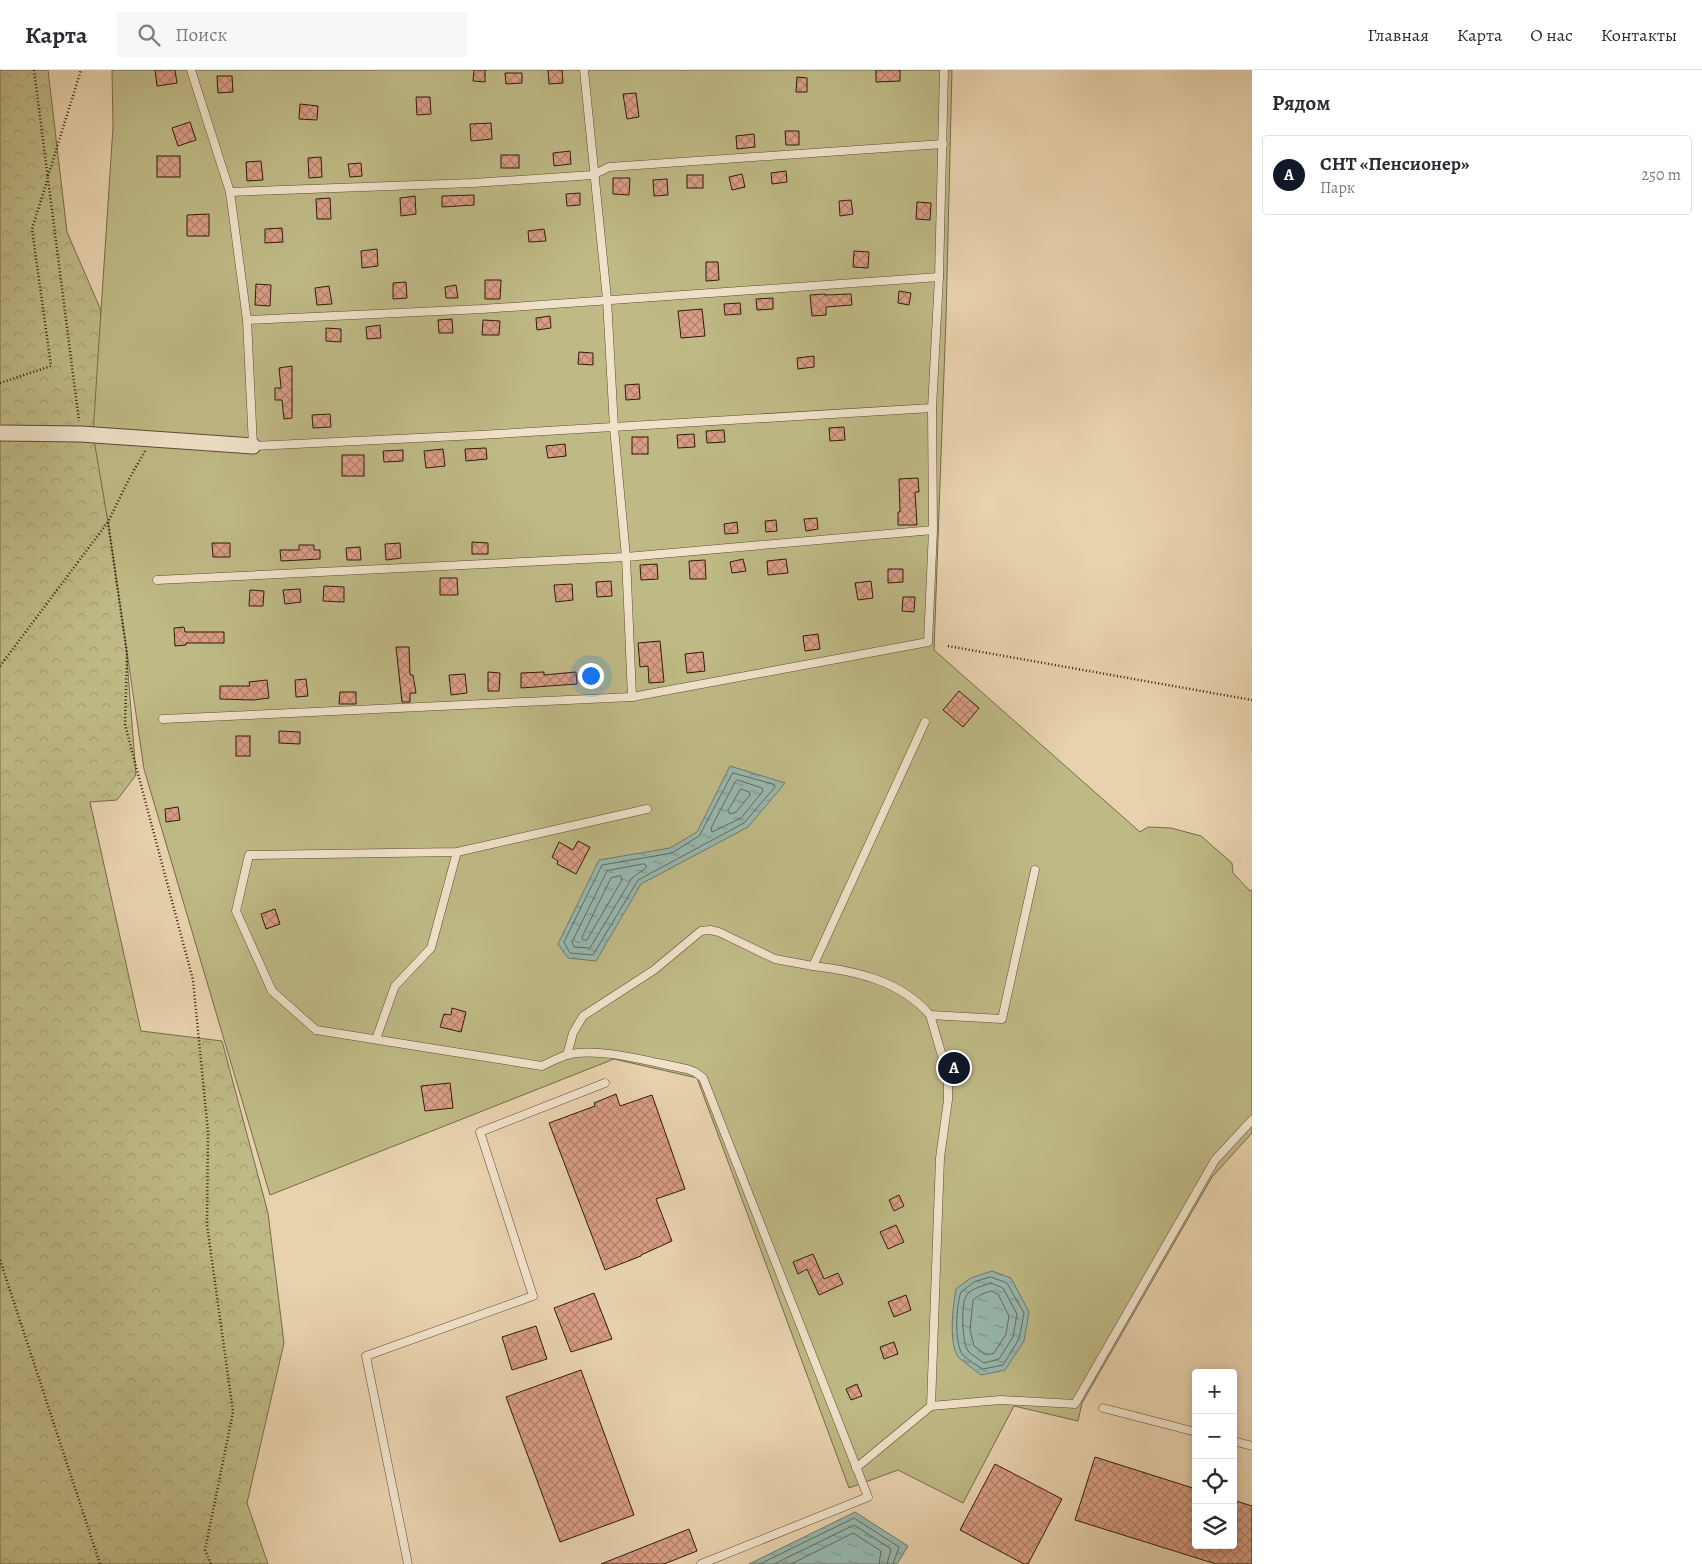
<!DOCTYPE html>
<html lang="ru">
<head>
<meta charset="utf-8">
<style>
	:root { --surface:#fff; --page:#f7f7f7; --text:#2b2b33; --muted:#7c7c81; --line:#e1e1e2; --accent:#111827 }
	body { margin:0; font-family:Alegreya,serif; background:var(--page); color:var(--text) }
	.controls { position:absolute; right:15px; bottom:15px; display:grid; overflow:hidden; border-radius:5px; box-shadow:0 2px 8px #0003 }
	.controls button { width:45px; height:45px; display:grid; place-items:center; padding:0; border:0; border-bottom:1px solid var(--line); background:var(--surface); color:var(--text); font:25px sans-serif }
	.you { position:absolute; left:590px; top:605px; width:18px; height:18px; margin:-12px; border:4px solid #fff; border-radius:50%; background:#1a73e8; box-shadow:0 0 0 8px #1a73e833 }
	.badge { display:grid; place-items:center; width:32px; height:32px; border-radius:50%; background:var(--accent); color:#fff; font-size:16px; font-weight:700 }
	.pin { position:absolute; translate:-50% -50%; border:2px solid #fff; box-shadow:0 1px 5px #0006 }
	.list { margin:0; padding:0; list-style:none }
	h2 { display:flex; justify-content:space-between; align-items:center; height:65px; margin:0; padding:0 20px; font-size:21px }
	h2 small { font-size:16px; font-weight:400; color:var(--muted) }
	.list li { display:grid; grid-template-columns:32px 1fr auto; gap:15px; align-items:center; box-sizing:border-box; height:80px; margin:0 10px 10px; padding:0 10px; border:1px solid var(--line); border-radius:5px }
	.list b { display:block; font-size:19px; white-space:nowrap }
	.list p { margin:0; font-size:16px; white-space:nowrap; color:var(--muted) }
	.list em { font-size:16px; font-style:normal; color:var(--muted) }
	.icon { flex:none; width:28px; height:28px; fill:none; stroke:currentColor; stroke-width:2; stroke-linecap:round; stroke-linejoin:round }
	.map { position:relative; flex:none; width:1252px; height:1494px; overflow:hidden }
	header { display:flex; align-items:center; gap:30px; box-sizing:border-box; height:70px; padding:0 25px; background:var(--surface); border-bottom:1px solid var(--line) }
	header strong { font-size:24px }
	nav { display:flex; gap:28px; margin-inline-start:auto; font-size:18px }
	.search { width:350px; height:45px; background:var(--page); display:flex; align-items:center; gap:12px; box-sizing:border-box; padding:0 18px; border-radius:5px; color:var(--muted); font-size:19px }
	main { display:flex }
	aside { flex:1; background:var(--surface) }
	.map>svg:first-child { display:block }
	.forest { fill:url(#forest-crowns); stroke:#786948 }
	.garden { fill:#beb985; stroke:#786948 }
	.water { fill:url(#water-ripples); stroke:#6f786c }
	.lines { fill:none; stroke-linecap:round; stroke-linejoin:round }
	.shore { stroke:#65685c; stroke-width:1 }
	.building { fill:url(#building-cross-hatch); stroke:#33190a }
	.lane-casing { stroke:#604733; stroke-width:9 }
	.street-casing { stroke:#604733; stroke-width:17 }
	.path { stroke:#33190a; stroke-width:2.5; stroke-dasharray:1 2.5; stroke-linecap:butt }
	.lane { stroke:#f0e2ca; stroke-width:8 }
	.street { stroke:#f0e2ca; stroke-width:15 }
</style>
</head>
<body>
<header>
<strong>Карта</strong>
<div class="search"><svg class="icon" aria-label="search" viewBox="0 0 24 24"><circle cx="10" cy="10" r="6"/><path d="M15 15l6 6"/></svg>Поиск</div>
<nav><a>Главная</a><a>Карта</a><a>О нас</a><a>Контакты</a></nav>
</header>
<main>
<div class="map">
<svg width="1252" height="1494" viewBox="0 0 1252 1494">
	<defs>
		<pattern id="forest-crowns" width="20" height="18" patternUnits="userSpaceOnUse" patternTransform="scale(1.25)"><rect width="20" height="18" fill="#beb985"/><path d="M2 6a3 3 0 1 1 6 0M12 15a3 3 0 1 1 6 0" fill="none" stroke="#a49e72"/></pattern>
		<pattern id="water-ripples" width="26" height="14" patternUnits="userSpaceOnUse" patternTransform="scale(1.25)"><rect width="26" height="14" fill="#97b7ad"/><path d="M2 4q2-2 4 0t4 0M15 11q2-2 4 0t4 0" fill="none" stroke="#7c948b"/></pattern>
		<pattern id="building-cross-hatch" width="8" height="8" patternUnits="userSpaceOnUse" patternTransform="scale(1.25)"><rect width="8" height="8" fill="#d99e85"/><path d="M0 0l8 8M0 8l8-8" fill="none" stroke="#b1806b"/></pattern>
	</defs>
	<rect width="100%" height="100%" fill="#e8d2ae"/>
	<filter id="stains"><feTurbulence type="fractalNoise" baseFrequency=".004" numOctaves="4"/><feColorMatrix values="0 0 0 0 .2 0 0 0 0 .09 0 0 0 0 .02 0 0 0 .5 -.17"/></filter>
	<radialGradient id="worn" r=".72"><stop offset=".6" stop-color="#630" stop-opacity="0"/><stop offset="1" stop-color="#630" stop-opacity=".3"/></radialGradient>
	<polygon class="forest" points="0,0 48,0 67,162 100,238 136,705 117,730 90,732 141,961 222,971 268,1143 284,1273 247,1433 268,1494 0,1494"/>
	<polygon class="garden" points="112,0 952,0 946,248 934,580 1140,762 1148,757 1171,758 1201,766 1232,793 1233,803 1250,821 1252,820 1252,1063 1212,1107 1082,1333 1078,1351 1014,1336 963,1433 898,1400 849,1418 697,1008 614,989 270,1125 144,699 108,452 93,364 113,57"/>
	<g class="water">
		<polygon points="730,696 785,713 748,757 641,814 596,891 568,888 558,874 599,790 670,778 697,762"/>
		<path d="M992 1201 1011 1208 1029 1242 1024 1271 1005 1300 981 1305C974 1299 966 1294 959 1288 948 1276 953 1235 956 1219L971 1208Z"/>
		<polygon points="855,1442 908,1476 897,1494 749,1494"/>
	</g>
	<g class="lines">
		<g class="shore">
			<polygon points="733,703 773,714 775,717 744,753 638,810 593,885 570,883 564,872 602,795 672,783 699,766"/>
			<polygon points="738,710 762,718 763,721 741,748 712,762 711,758 735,712"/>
			<polygon points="741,719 749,722 750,725 736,742 730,744 728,741"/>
			<polygon points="644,794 646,795 646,798 632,808 590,878 574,877 572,872 607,801"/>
			<polygon points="621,806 622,810 587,870 583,870 582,867 611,808"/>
			<path d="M991 1207 1007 1213 1024 1243 1019 1269 1003 1295 983 1299C977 1296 968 1290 963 1285 954 1274 956 1235 961 1222L974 1212Z"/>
			<path d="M991 1213 1003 1218 1017 1244 1013 1267 999 1289 984 1293C980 1290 972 1285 968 1281 962 1273 961 1235 966 1226 971 1218 983 1216 991 1213Z"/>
			<polygon points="991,1221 998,1224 1009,1246 1006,1264 994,1283 986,1285 974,1276 970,1260 973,1230 980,1225"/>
			<polyline points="760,1494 854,1448 899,1477 893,1494"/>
			<polyline points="774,1494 854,1455 891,1479 887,1494"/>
			<polyline points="791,1494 853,1463 881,1481 879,1494"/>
		</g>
	</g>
	<g class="building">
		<polygon points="155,0 175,0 177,13 157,16"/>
		<polygon points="474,0 485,0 485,12 473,11"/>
		<polygon points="548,0 562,0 563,13 549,14"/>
		<polygon points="876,0 900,0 900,11 876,12"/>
		<polygon points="505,3 522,3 522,13 506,14"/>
		<polygon points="217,6 232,6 233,22 218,23"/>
		<polygon points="797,7 807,8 807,22 796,22"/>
		<polygon points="636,23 639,47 627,49 623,24"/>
		<polygon points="416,27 430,27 431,44 417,45"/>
		<polygon points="300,34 318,36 317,50 299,49"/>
		<polygon points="190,52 196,70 178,76 172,58"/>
		<polygon points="491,53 492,69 471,71 470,54"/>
		<polygon points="785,61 799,61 799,75 786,75"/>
		<polygon points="754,64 755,77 737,79 736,66"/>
		<polygon points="570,81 571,94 554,96 553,83"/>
		<rect x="501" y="85" width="18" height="13"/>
		<rect x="157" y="86" width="23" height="21"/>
		<polygon points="321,87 322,107 309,108 308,88"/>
		<polygon points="261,91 263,110 247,111 246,92"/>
		<polygon points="361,93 362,106 350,107 348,94"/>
		<polygon points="786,101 787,112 772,114 771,103"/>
		<polygon points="742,104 745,117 732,120 729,107"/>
		<rect x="687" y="105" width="16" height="13"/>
		<polygon points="613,108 630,108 629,125 613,124"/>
		<polygon points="667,109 668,125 654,126 653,110"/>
		<polygon points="580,123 580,135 567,136 566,124"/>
		<polygon points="474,125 474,135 442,137 442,126"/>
		<polygon points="415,126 416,144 401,146 400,128"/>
		<polygon points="330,128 331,149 317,149 316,129"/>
		<polygon points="851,130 853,144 840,146 839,131"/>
		<polygon points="917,132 931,133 930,150 916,149"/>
		<polygon points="209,144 209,166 187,166 187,145"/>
		<polygon points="282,158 283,172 265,173 265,159"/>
		<polygon points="544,159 546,171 529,172 528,161"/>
		<polygon points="377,179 378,196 362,198 361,181"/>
		<polygon points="854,181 869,182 868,198 853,197"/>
		<polygon points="706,192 718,192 719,210 706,211"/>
		<polygon points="485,210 501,210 500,229 485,229"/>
		<polygon points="406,212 407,228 393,229 393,213"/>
		<polygon points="256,214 271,215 270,236 255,235"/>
		<polygon points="456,215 458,228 446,228 445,217"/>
		<polygon points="329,216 332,234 317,235 315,218"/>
		<polygon points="899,221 911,223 909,235 898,233"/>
		<polygon points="825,224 825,225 851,224 852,235 826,237 826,245 812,246 810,225"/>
		<polygon points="773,228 773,239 757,240 756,229"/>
		<polygon points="740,233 741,244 725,245 724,234"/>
		<polygon points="702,239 705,266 681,268 678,241"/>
		<polygon points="550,246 551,258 537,260 536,248"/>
		<polygon points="452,249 453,263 439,263 438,250"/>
		<polygon points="483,250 500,251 499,265 482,265"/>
		<polygon points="380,255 381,268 367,269 366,257"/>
		<polygon points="326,258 341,259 341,272 326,271"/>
		<polygon points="579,282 593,283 593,295 578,294"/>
		<polygon points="814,286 814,297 798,299 797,288"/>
		<polygon points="292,296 292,348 284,349 282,330 275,330 275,318 281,318 279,298"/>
		<polygon points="639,314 640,329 626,330 625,315"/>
		<polygon points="330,344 331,357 313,358 312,345"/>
		<polygon points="844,357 845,370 830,371 829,358"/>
		<polygon points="724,360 725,372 707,373 706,361"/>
		<polygon points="694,364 695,377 678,378 677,365"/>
		<rect x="632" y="367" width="16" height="17"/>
		<polygon points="565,374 566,386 548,388 546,376"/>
		<polygon points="486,378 487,389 466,391 465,379"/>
		<polygon points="443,379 445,396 426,398 424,381"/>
		<polygon points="403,380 403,391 384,392 383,381"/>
		<rect x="342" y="385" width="22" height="21"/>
		<polygon points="918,408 919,422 915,422 917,455 898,455 898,442 900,442 899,409"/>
		<polygon points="817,448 818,459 806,461 804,449"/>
		<polygon points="776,450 777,461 766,462 765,451"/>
		<polygon points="737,452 738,463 725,464 724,454"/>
		<polygon points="472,472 488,473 488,484 472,484"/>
		<polygon points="212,473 230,473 230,487 213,487"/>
		<polygon points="400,473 401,488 386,490 385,474"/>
		<polygon points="299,475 314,475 314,480 320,480 320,489 281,491 280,480 299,480"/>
		<polygon points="360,477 361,490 347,490 346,478"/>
		<polygon points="743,489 746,501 732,503 730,492"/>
		<polygon points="786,489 788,503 768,505 767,491"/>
		<polygon points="705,490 706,509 690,509 689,491"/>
		<polygon points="657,494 658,509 641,510 640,495"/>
		<polygon points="888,499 903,499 903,512 888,513"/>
		<polygon points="440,508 457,508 458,525 440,525"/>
		<polygon points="611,511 612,526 597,527 596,512"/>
		<polygon points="871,511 873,528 858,530 855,513"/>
		<polygon points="572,514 573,530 556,532 554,515"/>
		<polygon points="324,516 344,517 344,532 323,531"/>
		<polygon points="300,519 301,532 285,534 283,520"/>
		<polygon points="250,520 264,521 263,536 249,536"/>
		<polygon points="903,527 915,527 914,542 902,541"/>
		<polygon points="184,557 185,562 224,562 224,573 186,573 186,575 175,576 174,558"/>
		<polygon points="818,564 820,579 805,581 803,566"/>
		<polygon points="660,571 664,612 649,613 648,596 640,597 638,573"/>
		<polygon points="396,577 409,577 410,605 413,605 416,623 410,623 410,632 402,632"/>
		<polygon points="703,582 705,601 687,603 685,584"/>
		<polygon points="488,602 500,603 499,621 488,621"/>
		<polygon points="544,602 544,605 576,602 577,614 521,618 521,603"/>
		<polygon points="465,604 467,623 451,625 449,605"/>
		<polygon points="306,609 308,626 296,627 295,610"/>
		<polygon points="267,610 269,628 253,630 220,629 220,616 250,616 249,612"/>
		<polygon points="959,621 979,638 963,657 943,640"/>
		<polygon points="340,622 356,622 356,634 339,634"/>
		<polygon points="279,661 300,662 300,674 279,673"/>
		<rect x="236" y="666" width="14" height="20"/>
		<polygon points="178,737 180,750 166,752 165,739"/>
		<polygon points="578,771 590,777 576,804 557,794 558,791 552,787 559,772 573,780"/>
		<polygon points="275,839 280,854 266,859 261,844"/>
		<polygon points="452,938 466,942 461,962 440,957 444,944 451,945"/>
		<polygon points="450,1013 453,1038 425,1041 421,1016"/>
		<polygon points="616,1024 620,1036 652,1025 685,1119 656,1129 672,1171 641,1185 641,1186 605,1200 549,1053 595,1036 594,1033"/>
		<polygon points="899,1125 904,1136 894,1141 889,1130"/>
		<polygon points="896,1155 904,1172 888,1179 880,1162"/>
		<polygon points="813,1184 824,1209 838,1203 843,1214 819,1225 807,1199 798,1204 793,1192"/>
		<polygon points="594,1223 612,1269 571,1282 554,1238"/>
		<polygon points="906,1225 911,1240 894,1247 888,1232"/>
		<polygon points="536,1256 547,1289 512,1300 502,1267"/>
		<polygon points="894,1272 898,1284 884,1289 880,1277"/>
		<polygon points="581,1300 634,1445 560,1472 506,1327"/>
		<polygon points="857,1314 862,1326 851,1330 846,1319"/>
		<polygon points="1095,1387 1196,1419 1196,1475 1233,1475 1233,1430 1252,1436 1252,1494 1216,1494 1075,1450"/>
		<polygon points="995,1394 1062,1429 1028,1494 1024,1494 960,1460"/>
		<polygon points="689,1459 697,1481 664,1494 601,1494"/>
	</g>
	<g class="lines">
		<g class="lane-casing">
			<g id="lane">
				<polyline points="191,0 230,122 247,250 253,376 479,365 932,338"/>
				<polyline points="584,0 607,229 614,358 626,487 632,627"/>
				<polyline points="230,122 473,113 593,105 609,97 943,74"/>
				<polyline points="247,250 482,239 939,207"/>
				<polyline points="157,510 626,487 933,460"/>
				<polyline points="163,649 632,627 928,572 933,460 932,338 939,207 944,0"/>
				<path d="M647 739 457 782 249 785 236 841 272 921 316 960 542 996C550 992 558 988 567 985 598 976 654 993 687 999L695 1002 703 1008 868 1427 701 1494"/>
				<path d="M813 896C856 901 901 911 930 945"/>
				<polyline points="376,969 395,916 431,878 457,782"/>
				<polyline points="567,985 573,963 583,946 654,900 701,861 710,860 719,862 775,889 813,896 925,652"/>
				<polyline points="931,1336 1000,1330 1075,1334 1215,1090 1252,1050"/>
				<polyline points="1103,1338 1196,1362"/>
				<polyline points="1233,1371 1252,1376"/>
				<polyline points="856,1398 931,1336 940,1088 948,1030 948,1011 943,989 930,945 1002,949 1035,800"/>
				<polyline points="408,1494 366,1286 533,1226 480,1062 605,1013"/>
			</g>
		</g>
		<g class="street-casing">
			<polyline id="street" points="0,363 81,364 253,376"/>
		</g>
		<g class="path">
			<polyline points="34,0 79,351"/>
			<polyline points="48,106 81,0"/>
			<polyline points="0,313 51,296 32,159 47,111"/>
			<polyline points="145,381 129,409 108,452 127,584 125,655 193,910 208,1062 207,1155 233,1342 205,1480 211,1494"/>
			<polyline points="948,576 1252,630"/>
			<polyline points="0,596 108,452"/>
			<polyline points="0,1190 100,1494"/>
		</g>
		<use href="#lane" class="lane"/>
		<use href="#street" class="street"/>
	</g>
	<rect width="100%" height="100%" filter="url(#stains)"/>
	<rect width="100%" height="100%" fill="url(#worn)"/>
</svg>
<div class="controls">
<button>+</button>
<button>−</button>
<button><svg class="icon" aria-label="locate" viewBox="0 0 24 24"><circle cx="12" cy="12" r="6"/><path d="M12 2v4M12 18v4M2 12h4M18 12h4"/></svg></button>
<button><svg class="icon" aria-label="layers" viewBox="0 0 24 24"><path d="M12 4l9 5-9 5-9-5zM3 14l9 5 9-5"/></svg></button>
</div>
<div class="you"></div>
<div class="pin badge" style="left:954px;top:998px">A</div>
</div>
<aside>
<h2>Рядом<small></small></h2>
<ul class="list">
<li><span class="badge">A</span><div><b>СНТ «Пенсионер»</b><p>Парк</p></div><em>250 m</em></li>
</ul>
</aside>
</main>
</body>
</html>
